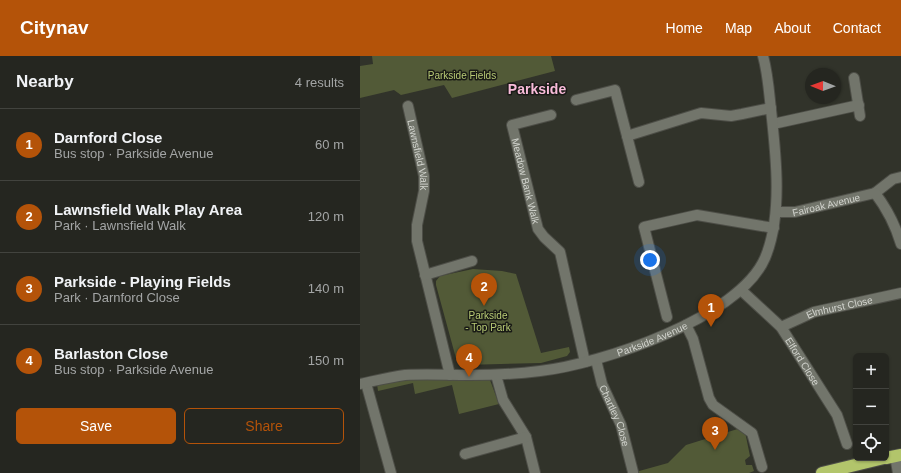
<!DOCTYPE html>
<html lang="en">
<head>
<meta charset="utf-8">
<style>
	:root { --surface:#252620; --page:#2d2e29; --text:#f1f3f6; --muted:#a3a5a5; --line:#42433e; --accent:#b45309 }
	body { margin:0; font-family:Arial,sans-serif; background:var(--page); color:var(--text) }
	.controls { position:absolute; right:12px; bottom:12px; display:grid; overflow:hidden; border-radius:6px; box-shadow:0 1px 3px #0004 }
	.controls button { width:36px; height:36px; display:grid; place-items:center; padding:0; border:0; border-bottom:1px solid var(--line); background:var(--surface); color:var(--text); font:20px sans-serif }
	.compass { position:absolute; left:445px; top:12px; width:36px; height:36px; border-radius:50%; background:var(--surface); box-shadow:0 1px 3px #0004; rotate:271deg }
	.you { position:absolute; left:290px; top:204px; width:14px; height:14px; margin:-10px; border:3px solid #fff; border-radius:50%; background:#1a73e8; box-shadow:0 0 0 6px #1a73e833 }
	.badge { display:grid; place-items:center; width:26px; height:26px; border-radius:50%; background:var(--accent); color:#fff; font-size:13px; font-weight:700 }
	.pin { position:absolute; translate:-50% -33px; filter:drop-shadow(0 1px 2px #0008) }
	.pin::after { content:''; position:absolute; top:21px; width:14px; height:12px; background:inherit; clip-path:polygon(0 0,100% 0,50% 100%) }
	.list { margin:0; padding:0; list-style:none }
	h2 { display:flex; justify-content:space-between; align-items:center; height:52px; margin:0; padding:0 16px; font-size:17px }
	h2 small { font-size:13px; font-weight:400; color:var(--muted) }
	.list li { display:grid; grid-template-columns:26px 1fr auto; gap:12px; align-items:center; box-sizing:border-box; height:72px; padding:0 16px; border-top:1px solid var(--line) }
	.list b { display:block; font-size:15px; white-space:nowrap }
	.list p { margin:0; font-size:13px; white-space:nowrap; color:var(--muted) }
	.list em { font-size:13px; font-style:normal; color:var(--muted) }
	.actions { display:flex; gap:8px; padding:12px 16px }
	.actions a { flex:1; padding:9px 0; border:1px solid var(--accent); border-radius:6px; text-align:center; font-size:14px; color:var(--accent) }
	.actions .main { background:var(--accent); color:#fff }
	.icon { flex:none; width:22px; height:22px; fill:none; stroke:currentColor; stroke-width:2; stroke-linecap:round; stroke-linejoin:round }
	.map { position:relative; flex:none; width:541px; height:417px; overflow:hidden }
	header { display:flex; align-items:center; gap:24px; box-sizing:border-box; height:56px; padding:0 20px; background:var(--accent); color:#fff }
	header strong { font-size:19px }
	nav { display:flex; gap:22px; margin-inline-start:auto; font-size:14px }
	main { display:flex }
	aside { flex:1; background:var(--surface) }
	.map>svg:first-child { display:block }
	.green { fill:#525a37 }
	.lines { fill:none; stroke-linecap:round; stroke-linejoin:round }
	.minor-casing { stroke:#4d4e47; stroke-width:12 }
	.highway-casing { stroke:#4d4e47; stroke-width:14 }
	.minor { stroke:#72756b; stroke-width:10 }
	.highway { stroke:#b2c56b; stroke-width:12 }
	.labels { text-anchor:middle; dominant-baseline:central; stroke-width:3; stroke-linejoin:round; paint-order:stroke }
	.park-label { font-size:10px; fill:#b9cb75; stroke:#191a16 }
	.street-label { font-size:10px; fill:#d1d3cd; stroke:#191a16 }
	.district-label { font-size:14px; font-weight:bold; fill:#f8bbd9; stroke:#191a16 }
</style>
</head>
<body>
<header>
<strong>Citynav</strong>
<nav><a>Home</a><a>Map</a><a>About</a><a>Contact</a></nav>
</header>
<main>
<aside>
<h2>Nearby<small>4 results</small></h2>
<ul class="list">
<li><span class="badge">1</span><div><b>Darnford Close</b><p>Bus stop · Parkside Avenue</p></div><em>60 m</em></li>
<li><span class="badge">2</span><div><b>Lawnsfield Walk Play Area</b><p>Park · Lawnsfield Walk</p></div><em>120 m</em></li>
<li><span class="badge">3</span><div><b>Parkside - Playing Fields</b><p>Park · Darnford Close</p></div><em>140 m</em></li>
<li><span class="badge">4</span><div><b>Barlaston Close</b><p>Bus stop · Parkside Avenue</p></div><em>150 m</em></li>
</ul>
<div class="actions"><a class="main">Save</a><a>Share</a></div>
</aside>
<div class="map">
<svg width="541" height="417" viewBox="0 0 541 417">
	<rect width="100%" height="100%" fill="#31332a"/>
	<g class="green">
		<polygon points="12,0 191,0 195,15 92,42 84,29 41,39 34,34 0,42 0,10 13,8"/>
		<polygon points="113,213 142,215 156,218 181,297 209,291 210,296 207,300 181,307 103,309 97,306 76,229 76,225 80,220"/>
		<polygon points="37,323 130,324 139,348 99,358 92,329 55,338 53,327 18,335 17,328"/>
		<polygon points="384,371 390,400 385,404 386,409 392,409 394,415 389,417 272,417 308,407 326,389"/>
	</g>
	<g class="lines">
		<g class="minor-casing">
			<g id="minor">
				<polyline points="494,22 500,60"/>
				<polyline points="216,44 255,34 279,126"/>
				<path id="s1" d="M48 50 64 120V135L57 169V185L90 319"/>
				<path id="s2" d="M191 59 152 69 178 173 184 181 200 196 225 306"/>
				<polyline points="413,68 499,49"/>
				<polyline points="267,80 341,57 371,60 382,58 411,52"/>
				<polyline points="515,137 533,123 541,121"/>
				<path id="s3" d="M416 156H435L515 137C528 154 535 168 541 188"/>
				<polyline points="65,219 112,205"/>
				<path id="s4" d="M381 234 421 271 477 359 487 388"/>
				<polyline points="307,261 284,171 337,159 414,172"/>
				<polyline points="326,269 333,283 349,342 353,349 392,377 402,411"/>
				<path id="s5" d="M421 271 454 256 541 237"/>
				<path id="s6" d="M236 304 242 328 261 369 273 416"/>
				<polyline points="136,319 143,344 166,381 175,417"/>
				<polyline points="6,327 31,417"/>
				<path id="s7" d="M0 328C14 325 30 321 45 319 66 318 88 319 109 319 133 319 157 318 180 315 241 308 379 262 405 202 423 159 416 99 411 54 409 36 408 18 403 0"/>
				<polyline points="105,398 166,381"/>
				<polyline points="535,400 538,417"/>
			</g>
		</g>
		<g class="highway-casing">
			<g id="highway">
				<polyline points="526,402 541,399"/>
				<polyline points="462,417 524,402"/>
			</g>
		</g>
		<use href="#minor" class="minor"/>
		<use href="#highway" class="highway"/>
	</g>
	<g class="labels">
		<g class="park-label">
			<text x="102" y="19">Parkside Fields</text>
			<text x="128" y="259">Parkside<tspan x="128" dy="12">- Top Park</tspan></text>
		</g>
		<g class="street-label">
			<text stroke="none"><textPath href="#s1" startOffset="50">Lawnsfield Walk</textPath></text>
			<text stroke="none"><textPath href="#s2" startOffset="98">Meadow Bank Walk</textPath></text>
			<text stroke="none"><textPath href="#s3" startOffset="51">Fairoak Avenue</textPath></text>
			<text stroke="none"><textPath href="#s5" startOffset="62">Elmhurst Close</textPath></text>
			<text stroke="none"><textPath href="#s7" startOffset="298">Parkside Avenue</textPath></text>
			<text stroke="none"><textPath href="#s4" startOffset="95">Elford Close</textPath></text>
			<text stroke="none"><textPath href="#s6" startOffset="59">Chartley Close</textPath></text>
		</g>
		<g class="district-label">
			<text x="177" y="33">Parkside</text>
		</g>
	</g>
</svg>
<div class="controls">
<button>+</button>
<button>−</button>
<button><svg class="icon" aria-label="locate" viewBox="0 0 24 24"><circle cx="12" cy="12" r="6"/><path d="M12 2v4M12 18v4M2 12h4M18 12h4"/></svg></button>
</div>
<svg class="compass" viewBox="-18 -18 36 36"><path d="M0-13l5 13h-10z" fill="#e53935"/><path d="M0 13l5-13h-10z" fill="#a3a5a5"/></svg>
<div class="you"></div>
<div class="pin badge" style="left:351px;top:271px">1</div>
<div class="pin badge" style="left:124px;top:250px">2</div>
<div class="pin badge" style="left:355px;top:394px">3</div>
<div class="pin badge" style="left:109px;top:321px">4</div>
</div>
</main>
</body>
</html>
